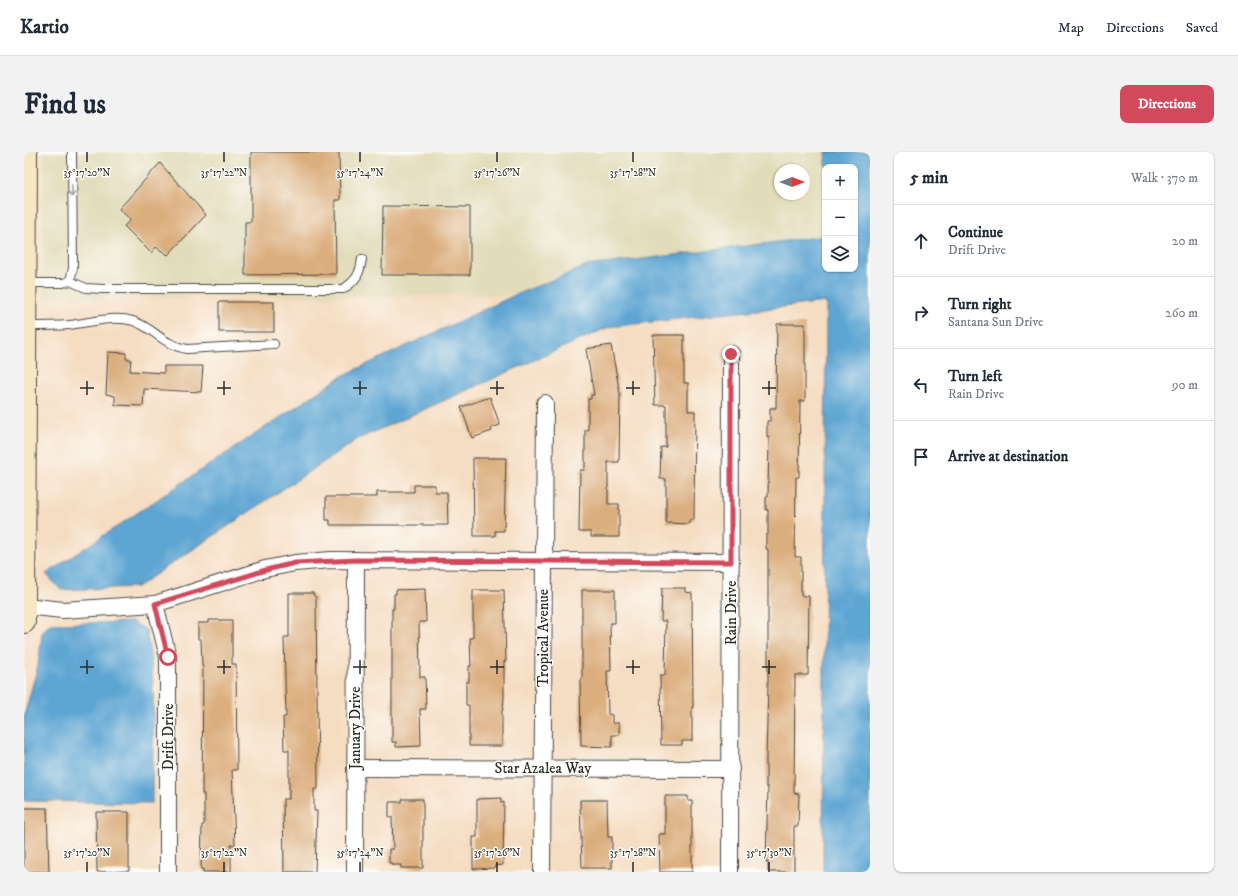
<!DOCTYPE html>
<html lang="en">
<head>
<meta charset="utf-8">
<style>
	:root { --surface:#fff; --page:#f2f2f3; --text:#1f2937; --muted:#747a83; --line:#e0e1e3; --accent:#d1495b }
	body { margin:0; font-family:"IM FELL DW Pica",serif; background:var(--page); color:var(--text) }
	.controls { position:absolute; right:12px; top:12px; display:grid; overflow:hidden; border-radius:8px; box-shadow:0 1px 3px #0004 }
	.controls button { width:36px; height:36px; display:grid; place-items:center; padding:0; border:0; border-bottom:1px solid var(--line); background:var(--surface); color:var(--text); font:20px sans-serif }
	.compass { position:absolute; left:750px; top:12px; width:36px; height:36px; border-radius:50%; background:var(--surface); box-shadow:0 1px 3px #0004; rotate:90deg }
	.stop { position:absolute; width:12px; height:12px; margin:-9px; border:3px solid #d1495b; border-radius:50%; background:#fff }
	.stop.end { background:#d1495b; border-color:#fff; box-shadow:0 1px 4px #0008 }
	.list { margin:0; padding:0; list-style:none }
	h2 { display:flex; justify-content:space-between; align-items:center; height:52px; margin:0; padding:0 16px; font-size:17px }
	h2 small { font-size:13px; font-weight:400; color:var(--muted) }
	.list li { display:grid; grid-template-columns:26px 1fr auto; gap:12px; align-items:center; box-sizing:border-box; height:72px; padding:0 16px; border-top:1px solid var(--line) }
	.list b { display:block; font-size:15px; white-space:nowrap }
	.list p { margin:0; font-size:13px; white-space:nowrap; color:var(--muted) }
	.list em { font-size:13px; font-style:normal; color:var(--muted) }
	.icon { flex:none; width:22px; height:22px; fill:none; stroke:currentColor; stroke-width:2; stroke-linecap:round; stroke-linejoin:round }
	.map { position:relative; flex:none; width:846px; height:720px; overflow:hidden; border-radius:8px }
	header { display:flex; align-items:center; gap:24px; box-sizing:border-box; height:56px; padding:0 20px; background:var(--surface); border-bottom:1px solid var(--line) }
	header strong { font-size:19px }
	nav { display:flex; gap:22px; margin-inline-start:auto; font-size:14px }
	.intro { display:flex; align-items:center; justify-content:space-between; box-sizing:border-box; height:96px; padding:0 24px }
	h1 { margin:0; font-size:28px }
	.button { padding:10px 18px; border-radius:8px; background:var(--accent); color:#fff; font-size:14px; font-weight:700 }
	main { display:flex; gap:24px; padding:0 24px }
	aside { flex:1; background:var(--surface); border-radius:8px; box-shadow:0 1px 3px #0004 }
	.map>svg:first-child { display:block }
	.built { fill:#e2dcba; fill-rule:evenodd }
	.water { fill:#5da5d3; stroke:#44687f }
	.building { fill:#dbae7e }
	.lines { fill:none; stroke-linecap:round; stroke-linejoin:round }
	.lane-casing { stroke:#494642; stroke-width:10 }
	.street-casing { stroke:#494642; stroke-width:18 }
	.secondary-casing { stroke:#494642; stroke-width:24 }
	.lane { stroke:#fff; stroke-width:8 }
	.street { stroke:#fff; stroke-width:16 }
	.secondary { stroke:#f7e8c3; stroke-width:22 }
	.oneway { stroke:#a0a0a0 }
	.route { stroke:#d1495b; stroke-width:5 }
	.ticks { fill:none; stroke:#2b2b2b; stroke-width:1.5 }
	.labels { text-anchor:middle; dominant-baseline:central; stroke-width:3; stroke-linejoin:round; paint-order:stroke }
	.street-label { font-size:15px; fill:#2b2b2b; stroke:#fdfcf7 }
	.ticks-label { font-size:10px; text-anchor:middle; fill:#2b2b2b; stroke:#fdfcf7; stroke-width:3; stroke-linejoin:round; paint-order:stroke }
</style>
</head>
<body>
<header>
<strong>Kartio</strong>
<nav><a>Map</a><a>Directions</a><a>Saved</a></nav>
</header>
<div class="intro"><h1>Find us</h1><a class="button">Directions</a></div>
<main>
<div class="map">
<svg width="846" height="720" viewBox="0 0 846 720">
	<rect width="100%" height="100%" fill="#fdfcf7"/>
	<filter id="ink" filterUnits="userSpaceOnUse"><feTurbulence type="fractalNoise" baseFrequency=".025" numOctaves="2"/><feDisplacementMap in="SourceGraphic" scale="8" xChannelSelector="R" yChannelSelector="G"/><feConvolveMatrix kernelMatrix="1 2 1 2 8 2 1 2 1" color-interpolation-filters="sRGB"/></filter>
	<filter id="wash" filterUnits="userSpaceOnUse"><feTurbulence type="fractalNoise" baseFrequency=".012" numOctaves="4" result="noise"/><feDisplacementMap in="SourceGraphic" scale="16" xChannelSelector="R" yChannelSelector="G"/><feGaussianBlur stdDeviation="0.9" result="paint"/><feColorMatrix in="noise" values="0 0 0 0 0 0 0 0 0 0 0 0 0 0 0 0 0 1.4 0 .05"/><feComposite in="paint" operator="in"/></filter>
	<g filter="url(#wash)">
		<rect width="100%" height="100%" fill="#f5ddc2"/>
		<path class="built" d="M20 0H802L801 84 563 114 491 143 19 146ZM756 18H780V42H756Z"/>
		<g class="water">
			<polygon points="802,0 846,0 846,720 799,720 802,150 585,175 334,287 113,435 37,438 22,422 318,224 491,143 563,114 801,84 801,117 831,117 831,15 802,15"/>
			<path d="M108 470 122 478C134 534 128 594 128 651L0 649V564L14 513 18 481 26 472Z"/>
		</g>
		<g id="blocks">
			<g class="building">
				<polygon points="227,0 315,0 316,48 311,48 312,122 221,123 221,70 227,70"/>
				<polygon points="136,11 182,63 144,103 132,95 127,101 100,74 107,68 95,57"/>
				<polygon points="359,54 446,55 446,123 358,123"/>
				<rect x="195" y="150" width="55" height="30"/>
				<polygon points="753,172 781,172 781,249 776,249 775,325 772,325 771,405 777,405 777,444 785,444 784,523 771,523 770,641 775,642 774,674 770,674 770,720 744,720 744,710 742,710 744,635 742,635 742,607 744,533 744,397 742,397 742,383 744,383 744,358 742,358 742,345 744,345 745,285 743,285 743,269 746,269 746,256 752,256"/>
				<polygon points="629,183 660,183 660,231 664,231 664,259 671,259 670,368 665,368 665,372 642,371 642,327 636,327 637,295 642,295 642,253 631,253"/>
				<polygon points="587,193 596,242 595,310 584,310 584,352 595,352 595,385 567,385 567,380 555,380 556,318 560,318 561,315 561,278 564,278 564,247 567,247 567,243 570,243 562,197"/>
				<polygon points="84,200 102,201 102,207 107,207 106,219 140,221 140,214 179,214 177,240 120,237 119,254 91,253 91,244 82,242"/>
				<polygon points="466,245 476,273 467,276 468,279 448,286 437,255"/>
				<polygon points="449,306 482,306 480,379 471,379 471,384 450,384"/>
				<polygon points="390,333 411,333 411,340 423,340 424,373 306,373 306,368 302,368 302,345 353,345 353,340 390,340"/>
				<polygon points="638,436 661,436 661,440 668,441 669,555 668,555 668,589 658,589 658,593 637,593 636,523 641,523 642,469 637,469"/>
				<polygon points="401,437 402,470 395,470 396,525 401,525 402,557 396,557 397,594 372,595 372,590 368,590 368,457 370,457 370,442 372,442 372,438"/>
				<polygon points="449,438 480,438 482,509 480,509 480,545 479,558 478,558 478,594 445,594 445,553 442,553 442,530 445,530 445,514 447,514 446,486 449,486"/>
				<polygon points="558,438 591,438 591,471 586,471 587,519 583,519 584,562 588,563 588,571 595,571 595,583 588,583 588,595 557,594 556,528 558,528"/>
				<polygon points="265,441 289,441 290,444 292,445 294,637 290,637 290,659 293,659 291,720 260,720 259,647 265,647 265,598 260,598 259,565 262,565 260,485 265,485"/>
				<polygon points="185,468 208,468 208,512 212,512 213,618 208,618 211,693 207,693 207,720 179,720 179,717 177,717 178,673 180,673 180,642 178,642 179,514 178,514 177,487 174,487 174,471 185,471"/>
				<polygon points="641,644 664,644 664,649 668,649 668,720 636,720 635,682 641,682"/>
				<polygon points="477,646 477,651 480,650 479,713 470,714 470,716 449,717 449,685 453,685 453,647"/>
				<polygon points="378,647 399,647 399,716 377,716 377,713 368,713 368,711 365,711 365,697 369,697 368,665 365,665 365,650 378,650"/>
				<polygon points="556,648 583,648 584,685 588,685 588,716 558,716"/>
				<polygon points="0,656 23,656 25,720 0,720"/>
				<polygon points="72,660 105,660 105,719 73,720"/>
			</g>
		</g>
	</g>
	<g filter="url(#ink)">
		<use href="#blocks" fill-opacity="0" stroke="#494642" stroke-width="1"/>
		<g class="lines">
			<g class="lane-casing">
				<g id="lane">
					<polyline points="46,129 49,116 48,0"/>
					<path d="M2 131H39L46 129 62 136 79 137H319C332 129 336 122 338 107"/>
					<path d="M2 174C16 174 31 174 45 173 66 171 88 163 109 169 129 175 138 193 163 197L250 192"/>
				</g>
			</g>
			<g class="street-casing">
				<g id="street">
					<polyline points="131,452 144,505 144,720"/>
					<polyline points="1,454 39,458 131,452 241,417 271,411 307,408 707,410"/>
					<polyline points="331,616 707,617"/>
					<polyline points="331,720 332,408"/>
					<polyline points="518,720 521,251"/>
					<polyline points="706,720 707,202"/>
				</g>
			</g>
			<g class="secondary-casing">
				<polyline id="secondary" points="0,470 2,0"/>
			</g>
			<use href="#lane" class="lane"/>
			<use href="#street" class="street"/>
			<use href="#secondary" class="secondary"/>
		</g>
		<defs><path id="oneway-shaft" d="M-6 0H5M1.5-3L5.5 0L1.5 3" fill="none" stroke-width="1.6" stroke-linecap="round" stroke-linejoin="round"/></defs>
		<use class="oneway" href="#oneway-shaft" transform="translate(48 39) rotate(89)"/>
	</g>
	<g class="lines" filter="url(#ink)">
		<polyline class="route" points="144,505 131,452 242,418 271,411 332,408 707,410 707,202"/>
	</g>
	<path class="ticks" d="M63 0V10M200 0V10M336 0V10M473 0V10M609 0V10M63 229V243M200 229V243M336 229V243M473 229V243M609 229V243M745 229V243M56 236H70M193 236H207M329 236H343M466 236H480M602 236H616M738 236H752M63 508V522M200 508V522M336 508V522M473 508V522M609 508V522M745 508V522M56 515H70M193 515H207M329 515H343M466 515H480M602 515H616M738 515H752M63 710V720M200 710V720M336 710V720M473 710V720M609 710V720M745 710V720"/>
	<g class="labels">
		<g class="street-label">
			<text transform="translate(707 461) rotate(-90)">Rain Drive</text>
			<text transform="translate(519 486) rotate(-90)">Tropical Avenue</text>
			<text transform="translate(331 576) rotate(-90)">January Drive</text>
			<text transform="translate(144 585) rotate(-90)">Drift Drive</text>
			<text x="519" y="616">Star Azalea Way</text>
		</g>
	</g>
	<g class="ticks-label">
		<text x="63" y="24">35°17'20"N</text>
		<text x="200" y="24">35°17'22"N</text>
		<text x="336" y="24">35°17'24"N</text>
		<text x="473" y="24">35°17'26"N</text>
		<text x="609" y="24">35°17'28"N</text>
		<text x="63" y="704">35°17'20"N</text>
		<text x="200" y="704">35°17'22"N</text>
		<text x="336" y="704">35°17'24"N</text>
		<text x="473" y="704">35°17'26"N</text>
		<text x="609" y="704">35°17'28"N</text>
		<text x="745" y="704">35°17'30"N</text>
	</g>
</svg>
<div class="controls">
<button>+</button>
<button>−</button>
<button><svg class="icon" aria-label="layers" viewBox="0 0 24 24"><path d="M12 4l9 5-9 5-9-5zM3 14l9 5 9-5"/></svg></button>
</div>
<svg class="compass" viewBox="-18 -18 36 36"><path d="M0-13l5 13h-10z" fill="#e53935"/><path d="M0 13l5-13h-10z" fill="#747a83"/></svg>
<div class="stop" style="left:144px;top:505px"></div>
<div class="stop end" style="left:707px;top:202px"></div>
</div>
<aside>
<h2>5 min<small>Walk · 370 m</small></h2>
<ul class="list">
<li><svg class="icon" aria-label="ahead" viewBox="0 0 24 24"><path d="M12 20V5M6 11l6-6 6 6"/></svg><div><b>Continue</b><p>Drift Drive</p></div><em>20 m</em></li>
<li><svg class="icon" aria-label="right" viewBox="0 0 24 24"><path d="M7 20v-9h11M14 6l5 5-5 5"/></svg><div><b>Turn right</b><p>Santana Sun Drive</p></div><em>260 m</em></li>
<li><svg class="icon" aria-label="left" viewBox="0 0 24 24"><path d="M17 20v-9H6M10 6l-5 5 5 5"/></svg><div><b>Turn left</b><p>Rain Drive</p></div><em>90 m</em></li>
<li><svg class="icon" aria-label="arrive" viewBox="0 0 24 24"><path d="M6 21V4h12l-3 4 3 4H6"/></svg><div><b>Arrive at destination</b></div></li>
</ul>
</aside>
</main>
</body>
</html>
